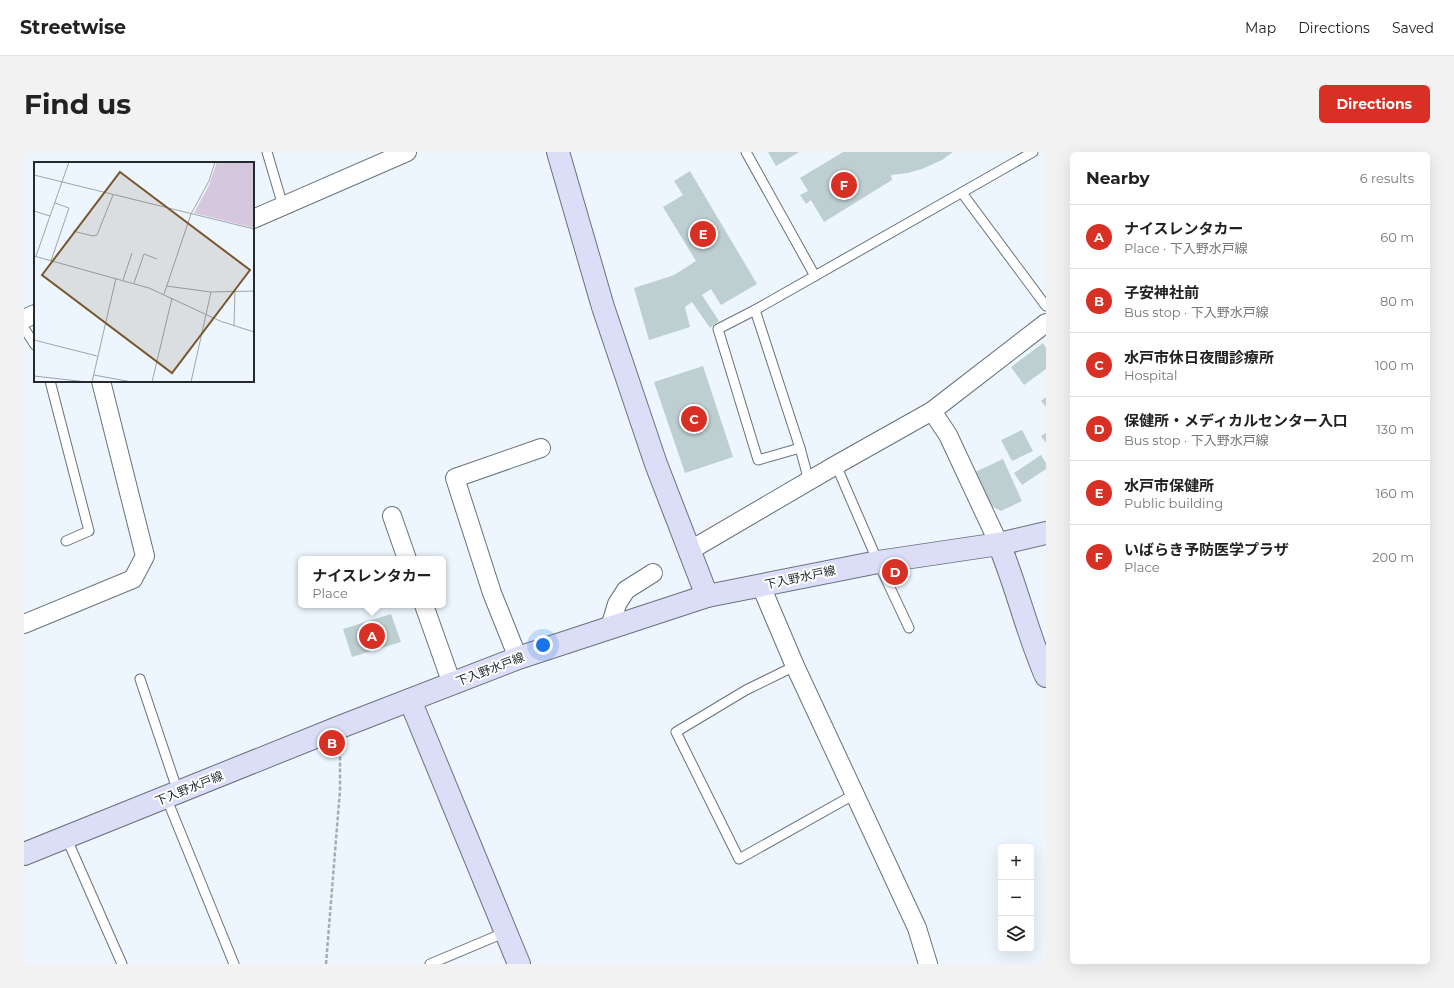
<!DOCTYPE html>
<html lang="en">
<head>
<meta charset="utf-8">
<style>
	:root { --surface:#fff; --page:#f2f2f2; --text:#222; --muted:#767676; --line:#e0e0e0; --accent:#d93025 }
	body { margin:0; font-family:Montserrat,"Noto Sans JP",sans-serif; background:var(--page); color:var(--text) }
	.controls { position:absolute; right:12px; bottom:12px; display:grid; overflow:hidden; border-radius:6px; box-shadow:0 4px 16px #0002 }
	.controls button { width:36px; height:36px; display:grid; place-items:center; padding:0; border:0; border-bottom:1px solid var(--line); background:var(--surface); color:var(--text); font:20px sans-serif }
	.you { position:absolute; left:519px; top:493px; width:14px; height:14px; margin:-10px; border:3px solid #fff; border-radius:50%; background:#1a73e8; box-shadow:0 0 0 6px #1a73e833 }
	.badge { display:grid; place-items:center; width:26px; height:26px; border-radius:50%; background:var(--accent); color:#fff; font-size:13px; font-weight:700 }
	.pin { position:absolute; translate:-50% -50%; border:2px solid #fff; box-shadow:0 1px 4px #0006 }
	.popup { position:absolute; left:274px; top:404px; width:148px; height:52px; box-sizing:border-box; display:grid; place-content:center; border-radius:6px; background:var(--surface); filter:drop-shadow(0 1px 3px #0005); font-size:13px; white-space:nowrap; color:var(--muted) }
	.popup b { font-size:15px; color:var(--text) }
	.popup::after { content:''; position:absolute; left:50%; top:100%; margin-left:-8px; border:8px solid transparent; border-top-color:var(--surface) }
	.list { margin:0; padding:0; list-style:none }
	h2 { display:flex; justify-content:space-between; align-items:center; height:52px; margin:0; padding:0 16px; font-size:17px }
	h2 small { font-size:13px; font-weight:400; color:var(--muted) }
	.list li { display:grid; grid-template-columns:26px 1fr auto; gap:12px; align-items:center; box-sizing:border-box; height:64px; padding:0 16px; border-top:1px solid var(--line) }
	.list b { display:block; font-size:15px; white-space:nowrap }
	.list p { margin:0; font-size:13px; white-space:nowrap; color:var(--muted) }
	.list em { font-size:13px; font-style:normal; color:var(--muted) }
	.icon { flex:none; width:22px; height:22px; fill:none; stroke:currentColor; stroke-width:2; stroke-linecap:round; stroke-linejoin:round }
	.map { position:relative; flex:none; width:1022px; height:812px; overflow:hidden; border-radius:6px }
	header { display:flex; align-items:center; gap:24px; box-sizing:border-box; height:56px; padding:0 20px; background:var(--surface); border-bottom:1px solid var(--line) }
	header strong { font-size:19px }
	nav { display:flex; gap:22px; margin-inline-start:auto; font-size:14px }
	.intro { display:flex; align-items:center; justify-content:space-between; box-sizing:border-box; height:96px; padding:0 24px }
	h1 { margin:0; font-size:28px }
	.button { padding:10px 18px; border-radius:6px; background:var(--accent); color:#fff; font-size:14px; font-weight:700 }
	main { display:flex; gap:24px; padding:0 24px }
	aside { flex:1; background:var(--surface); border-radius:6px; box-shadow:0 4px 16px #0002 }
	.map>svg:first-child { display:block }
	.building { fill:#becfd2 }
	.lines { fill:none; stroke-linecap:round; stroke-linejoin:round }
	.lane-casing { stroke:#67727b; stroke-width:11 }
	.street-casing { stroke:#67727b; stroke-width:20 }
	.secondary-casing { stroke:#67727b; stroke-width:24 }
	.path { stroke:#a5acb3; stroke-width:2.5; stroke-dasharray:4 2; stroke-linecap:butt }
	.lane { stroke:#fff; stroke-width:9 }
	.street { stroke:#fff; stroke-width:18 }
	.secondary { stroke:#dcdef8; stroke-width:22 }
	.labels { text-anchor:middle; dominant-baseline:central; stroke-width:4; stroke-linejoin:round; paint-order:stroke }
	.street-label { font-size:12px; fill:#24292c; stroke:#fff }
	.inset-road { fill:none; stroke:#9da4ab; stroke-width:1 }
	.view { fill:#78572e; fill-opacity:0.15; stroke:#78572e; stroke-width:2 }
	.inset-edge { fill:none; stroke:#24292c; stroke-width:2 }
</style>
</head>
<body>
<header>
<strong>Streetwise</strong>
<nav><a>Map</a><a>Directions</a><a>Saved</a></nav>
</header>
<div class="intro"><h1>Find us</h1><a class="button">Directions</a></div>
<main>
<div class="map">
<svg width="1022" height="812" viewBox="0 0 1022 812">
	<rect width="100%" height="100%" fill="#edf6ff"/>
	<g class="building">
		<polygon points="744,0 775,0 752,14"/>
		<polygon points="819,0 929,0 918,8 898,17 884,21 867,23 868,28 800,70 787,48 782,52 776,43 784,39 776,26"/>
		<polygon points="666,19 733,132 697,153 687,137 678,143 695,169 686,176 668,150 661,155 666,175 625,188 610,136 650,123 672,109 639,55 659,43 650,29"/>
		<polygon points="1019,191 1022,196 1022,217 1000,233 987,215"/>
		<polygon points="679,214 709,305 661,321 630,230"/>
		<polygon points="1022,245 1022,255 1017,249"/>
		<polygon points="998,278 1009,299 988,309 977,288"/>
		<polygon points="1022,281 1022,291 1017,284"/>
		<polygon points="1017,303 1022,311 1022,317 998,333 990,321"/>
		<polygon points="979,307 998,349 977,359 967,354 951,320"/>
		<polygon points="367,462 377,490 328,505 319,477"/>
	</g>
	<g class="lines">
		<g class="lane-casing">
			<g id="lane">
				<polyline points="243,0 259,54"/>
				<polyline points="722,0 791,124"/>
				<polyline points="938,41 1022,154"/>
				<polyline points="731,158 694,177 734,308 776,296"/>
				<polyline points="0,176 11,193"/>
				<polyline points="26,229 65,379 42,389"/>
				<polyline points="812,313 854,410 885,476"/>
				<polyline points="785,329 776,296 731,158 1009,0"/>
				<polyline points="771,514 722,538 652,580 715,707 831,642"/>
				<polyline points="116,527 154,640"/>
				<polyline points="142,645 210,812"/>
				<polyline points="42,685 98,812"/>
				<polyline points="406,812 482,780"/>
			</g>
		</g>
		<g class="street-casing">
			<g id="street">
				<polyline points="229,67 383,0"/>
				<polyline points="0,167 11,162"/>
				<polyline points="908,259 924,283 975,392"/>
				<polyline points="368,364 383,407"/>
				<polyline points="665,399 812,313 908,259 1022,171"/>
				<polyline points="737,434 771,514 893,776 904,812"/>
				<polyline points="400,453 428,532"/>
				<polyline points="0,472 109,427 121,404 77,229"/>
				<polyline points="586,475 593,452 602,438 629,421"/>
				<polyline points="494,506 468,441 431,326 517,296"/>
			</g>
		</g>
		<g class="secondary-casing">
			<g id="secondary">
				<polyline points="534,0 579,155 632,312 683,444"/>
				<path d="M975 392C993 435 1003 481 1022 524"/>
				<polyline points="386,548 495,812"/>
				<polyline points="0,702 316,575 494,506 683,444 854,410 975,392 1022,381"/>
			</g>
		</g>
		<polyline class="path" points="302,812 316,638 316,596"/>
		<use href="#lane" class="lane"/>
		<use href="#street" class="street"/>
		<use href="#secondary" class="secondary"/>
	</g>
	<g class="labels">
		<g class="street-label">
			<text transform="translate(776 425) rotate(-12)">下入野水戸線</text>
			<text transform="translate(466 517) rotate(-21)">下入野水戸線</text>
			<text transform="translate(165 636) rotate(-22)">下入野水戸線</text>
		</g>
	</g>
	<g transform="translate(10 10)">
		<rect width="220" height="220" fill="#edf6ff"/>
		<path d="M183 0H220V66L160 51 175 23Z" fill="#d5c7de"/>
		<path class="inset-road" d="M0 13 220 67M0 49 16 54M39 69 59 74 63 73 79 33M0 94 115 126 186 159 220 170M2 94 35 0M17 99 35 46 21 41M89 118 98 91M100 121 110 92 123 97M132 124 177 130 220 129M130 132 157 52 175 19 181 0M200 164 201 129M0 178 63 194M60 213 98 220M0 218V214L53 220M58 220 82 116M118 220 138 136M157 220 177 130"/>
		<path class="view" d="M86 10 216 108 138 211 8 113Z"/>
		<rect width="220" height="220" class="inset-edge"/>
	</g>
</svg>
<div class="controls">
<button>+</button>
<button>−</button>
<button><svg class="icon" aria-label="layers" viewBox="0 0 24 24"><path d="M12 4l9 5-9 5-9-5zM3 14l9 5 9-5"/></svg></button>
</div>
<div class="you"></div>
<div class="pin badge" style="left:348px;top:484px">A</div>
<div class="popup"><b>ナイスレンタカー</b>Place</div>
<div class="pin badge" style="left:308px;top:591px">B</div>
<div class="pin badge" style="left:670px;top:267px">C</div>
<div class="pin badge" style="left:871px;top:420px">D</div>
<div class="pin badge" style="left:679px;top:82px">E</div>
<div class="pin badge" style="left:820px;top:33px">F</div>
</div>
<aside>
<h2>Nearby<small>6 results</small></h2>
<ul class="list">
<li><span class="badge">A</span><div><b>ナイスレンタカー</b><p>Place · 下入野水戸線</p></div><em>60 m</em></li>
<li><span class="badge">B</span><div><b>子安神社前</b><p>Bus stop · 下入野水戸線</p></div><em>80 m</em></li>
<li><span class="badge">C</span><div><b>水戸市休日夜間診療所</b><p>Hospital</p></div><em>100 m</em></li>
<li><span class="badge">D</span><div><b>保健所・メディカルセンター入口</b><p>Bus stop · 下入野水戸線</p></div><em>130 m</em></li>
<li><span class="badge">E</span><div><b>水戸市保健所</b><p>Public building</p></div><em>160 m</em></li>
<li><span class="badge">F</span><div><b>いばらき予防医学プラザ</b><p>Place</p></div><em>200 m</em></li>
</ul>
</aside>
</main>
</body>
</html>
